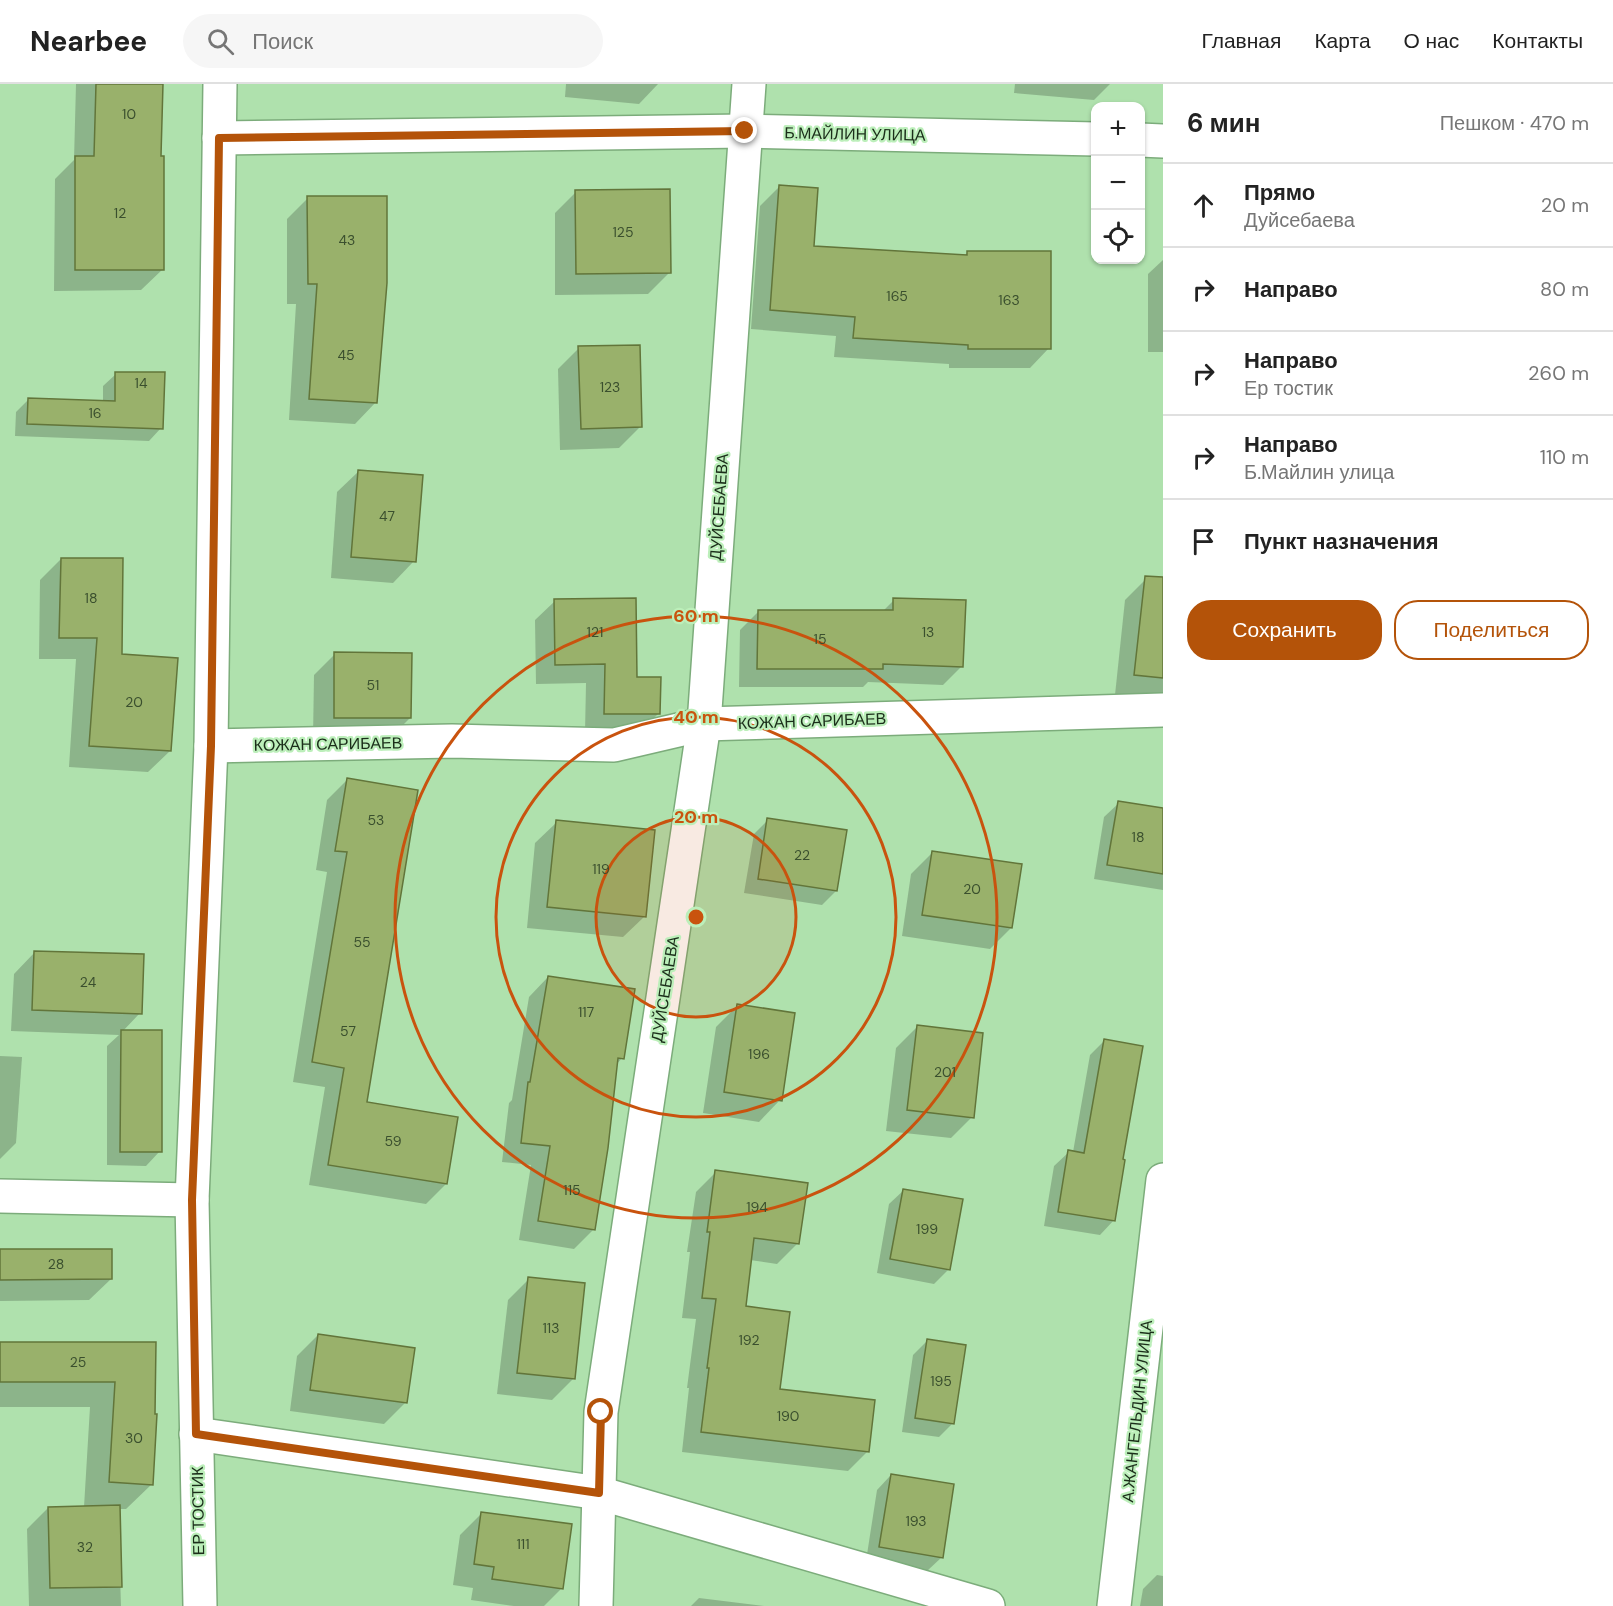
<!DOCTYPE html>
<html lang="ru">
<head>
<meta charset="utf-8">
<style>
	:root { --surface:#fff; --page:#f6f6f6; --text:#222; --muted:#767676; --line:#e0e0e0; --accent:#b45309 }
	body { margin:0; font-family:"DM Sans",sans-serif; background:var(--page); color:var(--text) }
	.controls { position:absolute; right:18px; top:18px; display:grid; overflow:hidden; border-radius:12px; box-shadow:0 2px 4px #0004 }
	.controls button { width:54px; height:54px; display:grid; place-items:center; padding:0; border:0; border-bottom:2px solid var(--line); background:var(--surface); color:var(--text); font:30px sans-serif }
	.stop { position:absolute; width:18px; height:18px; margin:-14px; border:4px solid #b45309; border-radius:50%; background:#fff }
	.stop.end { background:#b45309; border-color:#fff; box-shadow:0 2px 6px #0008 }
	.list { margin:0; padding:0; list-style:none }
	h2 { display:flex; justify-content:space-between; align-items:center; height:78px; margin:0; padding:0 24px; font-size:26px }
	h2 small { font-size:20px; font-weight:400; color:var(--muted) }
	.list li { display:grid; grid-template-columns:39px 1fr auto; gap:18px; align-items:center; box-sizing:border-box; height:84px; padding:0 24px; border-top:2px solid var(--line) }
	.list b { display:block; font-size:22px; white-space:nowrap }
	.list p { margin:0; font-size:20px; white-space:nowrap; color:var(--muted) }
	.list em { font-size:20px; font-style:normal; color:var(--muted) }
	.actions { display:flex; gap:12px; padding:18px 24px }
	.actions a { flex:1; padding:14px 0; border:2px solid var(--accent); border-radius:24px; text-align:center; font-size:21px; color:var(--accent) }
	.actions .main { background:var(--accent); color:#fff }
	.icon { flex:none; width:33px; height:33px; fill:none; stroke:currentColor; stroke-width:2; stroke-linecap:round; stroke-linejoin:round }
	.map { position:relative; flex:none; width:1163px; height:1522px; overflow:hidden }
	header { display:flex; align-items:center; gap:36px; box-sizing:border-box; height:84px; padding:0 30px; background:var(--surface); border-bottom:2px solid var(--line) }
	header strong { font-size:28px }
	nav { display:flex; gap:33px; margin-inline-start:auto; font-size:21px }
	.search { width:420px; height:54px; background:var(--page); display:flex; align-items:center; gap:15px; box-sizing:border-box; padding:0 21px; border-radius:33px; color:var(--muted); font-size:22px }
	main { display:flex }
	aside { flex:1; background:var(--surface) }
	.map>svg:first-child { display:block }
	.shadow { fill:#0003 }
	.building { fill:#99b16b; stroke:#62753a; stroke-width:1.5 }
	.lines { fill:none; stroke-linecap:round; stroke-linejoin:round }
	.minor-casing { stroke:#7cac7b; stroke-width:36 }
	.minor { stroke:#fff; stroke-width:33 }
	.route { stroke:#b45309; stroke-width:8 }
	.ring { fill:none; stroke:#c9530e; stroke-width:3 }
	.labels { text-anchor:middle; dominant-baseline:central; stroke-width:4.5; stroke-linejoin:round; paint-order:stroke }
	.number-label { font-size:14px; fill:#3a4f2e }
	.street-label { font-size:16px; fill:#1b2e1a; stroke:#bcefba }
	.centre { fill:#c9530e; stroke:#bcefba; stroke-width:3 }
	.ring-label { font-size:18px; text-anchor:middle; font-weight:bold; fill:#c9530e; stroke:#bcefba; stroke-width:4.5; stroke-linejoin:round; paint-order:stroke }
</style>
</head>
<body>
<header>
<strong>Nearbee</strong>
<div class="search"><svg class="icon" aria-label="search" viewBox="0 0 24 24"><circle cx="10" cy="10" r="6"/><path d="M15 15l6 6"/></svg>Поиск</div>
<nav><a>Главная</a><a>Карта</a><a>О нас</a><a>Контакты</a></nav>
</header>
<main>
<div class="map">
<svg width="1163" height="1522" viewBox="0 0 1163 1522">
	<rect width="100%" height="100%" fill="#afe1ad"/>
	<g class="shadow">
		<polygon points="76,0 162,0 159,73 163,185 141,206 54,207 55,95 74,76"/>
		<polygon points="566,0 658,0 639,20 565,13"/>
		<polygon points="1015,0 1110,0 1094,16 1014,9"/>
		<polygon points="779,103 812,163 964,172 968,168 1049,264 1030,284 949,284 949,280 834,273 836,252 751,245 760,122"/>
		<polygon points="576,108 670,188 648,210 555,211 555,129"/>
		<polygon points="308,114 376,318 355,340 289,336 296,220 287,220 287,135"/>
		<polygon points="1163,176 1163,268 1148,268 1148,190"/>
		<polygon points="579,264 641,342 619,364 560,366 558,285"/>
		<polygon points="116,290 161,344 149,357 15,352 16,328 29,315 103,318 103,302"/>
		<polygon points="359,387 414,477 393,499 331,494 337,408"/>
		<polygon points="61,475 121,572 170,667 148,688 69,683 76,575 39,575 40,496"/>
		<polygon points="1145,496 1163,497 1163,616 1115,611 1125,516"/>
		<polygon points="894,516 962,582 943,601 868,598 863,603 739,603 740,546 758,528 882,528"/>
		<polygon points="555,517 635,594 658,630 639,649 585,649 586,599 536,600 535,536"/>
		<polygon points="335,570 410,634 389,655 313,654 314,591"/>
		<polygon points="347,696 365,1019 446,1100 426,1120 309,1101 325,1003 293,998 327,788 316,786 327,716"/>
		<polygon points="1119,719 1163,726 1163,806 1094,795 1104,733"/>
		<polygon points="768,736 836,807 822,821 744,809 754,750"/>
		<polygon points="557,738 645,832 623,853 527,844 535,759"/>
		<polygon points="933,768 1011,844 990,865 902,852 911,790"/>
		<polygon points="35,868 140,929 122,948 160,1067 146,1082 107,1081 107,962 119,951 11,947 14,890"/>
		<polygon points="548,893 622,974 616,981 594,1145 574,1165 519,1156 531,1081 502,1078 509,1019 512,1016 529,913"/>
		<polygon points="738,921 780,1016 759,1038 703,1029 716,943"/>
		<polygon points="917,943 972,1033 951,1054 886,1047 896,964"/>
		<polygon points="1104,957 1122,1077 1114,1136 1100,1151 1044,1142 1054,1082 1069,1068 1073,1068 1090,971"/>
		<polygon points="0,972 22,973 16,1059 0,1075"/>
		<polygon points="716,1088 798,1159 777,1180 750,1176 745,1223 778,1306 868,1367 848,1387 682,1368 689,1304 687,1304 696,1235 682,1234 690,1168 687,1168 696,1108"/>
		<polygon points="904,1106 949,1185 934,1200 877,1189 889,1120"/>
		<polygon points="0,1167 111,1195 89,1216 0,1217"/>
		<polygon points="529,1195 573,1295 552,1316 497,1310 508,1216"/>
		<polygon points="318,1251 405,1319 384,1340 290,1327 297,1272"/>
		<polygon points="927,1257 953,1339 939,1353 902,1348 913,1271"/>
		<polygon points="0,1260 154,1260 152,1400 126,1425 118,1425 121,1522 29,1522 27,1445 48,1424 84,1423 90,1323 0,1323"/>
		<polygon points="891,1391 942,1473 927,1487 866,1477 877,1406"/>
		<polygon points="482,1429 562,1504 544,1522 514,1522 471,1516 473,1504 453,1501 460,1451"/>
		<polygon points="1157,1491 1163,1492 1163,1522 1140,1522 1143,1505"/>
		<polygon points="699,1514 764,1522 691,1522"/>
	</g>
	<g class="building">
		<polygon points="96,0 163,0 161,72 164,72 164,186 75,186 75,72 94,72"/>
		<polygon points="779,101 818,104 814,162 967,171 967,167 1051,167 1051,265 968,265 968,261 853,254 855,233 770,226"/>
		<polygon points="670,105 671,189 576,190 575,106"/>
		<polygon points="307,112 387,112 387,199 377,319 309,315 317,200 308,200"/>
		<polygon points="640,261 642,343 581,345 578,262"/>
		<polygon points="115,288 165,288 163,345 27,340 28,314 115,317"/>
		<polygon points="358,386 423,391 416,478 351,473"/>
		<polygon points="61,474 123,474 122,570 178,574 171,667 89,662 97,554 59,554"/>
		<polygon points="1145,492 1163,493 1163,594 1134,591"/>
		<polygon points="636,514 637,593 661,593 660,630 604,630 605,580 555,581 554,515"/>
		<polygon points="893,514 966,516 963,583 883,580 883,585 757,585 758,526 893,526"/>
		<polygon points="334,568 412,569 411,634 334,634"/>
		<polygon points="347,694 418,706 367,1018 458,1033 447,1100 328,1081 344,984 312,978 347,768 335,767"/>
		<polygon points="1118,717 1163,724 1163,790 1107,781"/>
		<polygon points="767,734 847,746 837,807 758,795"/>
		<polygon points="556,736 655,746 646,833 547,823"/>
		<polygon points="932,767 1022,780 1012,844 922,831"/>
		<polygon points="34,867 144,870 142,930 32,926"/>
		<polygon points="548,892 635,905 624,975 618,974 608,1064 595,1146 538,1137 550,1062 521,1059 528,998 530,998"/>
		<polygon points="737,920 795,929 782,1017 724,1008"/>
		<polygon points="917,941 983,949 974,1034 907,1026"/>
		<polygon points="121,946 162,946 162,1068 120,1068"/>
		<polygon points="1104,955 1143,962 1123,1075 1125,1076 1115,1137 1058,1128 1068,1066 1084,1069"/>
		<polygon points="715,1086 808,1099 799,1160 754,1154 746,1222 790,1228 780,1305 875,1316 869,1368 701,1348 709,1284 707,1284 716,1215 702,1214 710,1148 707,1148"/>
		<polygon points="903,1105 963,1115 950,1186 890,1175"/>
		<polygon points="0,1165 112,1165 112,1195 0,1196"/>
		<polygon points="528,1193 585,1199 575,1295 517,1289"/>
		<polygon points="318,1250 415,1264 407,1319 310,1306"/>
		<polygon points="927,1255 966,1261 954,1340 915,1334"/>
		<polygon points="0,1258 156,1258 155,1330 157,1330 153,1401 109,1398 115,1298 0,1298"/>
		<polygon points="891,1390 954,1400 943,1474 879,1463"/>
		<polygon points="120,1421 122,1503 50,1504 48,1423"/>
		<polygon points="481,1428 572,1440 563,1505 492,1495 494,1483 474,1480"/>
	</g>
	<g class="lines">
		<g class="minor-casing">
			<g id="minor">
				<polyline points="219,54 745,47 1096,55"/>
				<polyline points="1140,56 1163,57"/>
				<polyline points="211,662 452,657 614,661 704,640 1163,626"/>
				<polyline points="0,1112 192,1116"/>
				<polyline points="196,1350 599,1409 988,1522"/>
				<polyline points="200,1522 192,1116 211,662 220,0"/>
				<polyline points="596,1522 601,1328 704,640 749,0"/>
				<polyline points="1114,1522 1163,1096"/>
			</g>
		</g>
		<use href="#minor" class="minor"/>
	</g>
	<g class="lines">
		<polyline class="route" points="601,1328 599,1409 196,1350 192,1116 211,662 219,54 745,47"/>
	</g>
	<circle cx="696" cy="833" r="100" fill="#c9530e" fill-opacity=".12"/>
	<g class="ring">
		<circle cx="696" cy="833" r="100"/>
		<circle cx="696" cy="833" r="200"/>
		<circle cx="696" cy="833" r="301"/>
	</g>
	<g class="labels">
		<g class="number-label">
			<text x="129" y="30">10</text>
			<text x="120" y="129">12</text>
			<text x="623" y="148">125</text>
			<text x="347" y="156">43</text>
			<text x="897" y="212">165</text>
			<text x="1009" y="216">163</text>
			<text x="346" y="271">45</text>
			<text x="141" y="299">14</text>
			<text x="610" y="303">123</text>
			<text x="95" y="329">16</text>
			<text x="387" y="432">47</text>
			<text x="91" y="514">18</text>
			<text x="595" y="548">121</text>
			<text x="928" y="548">13</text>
			<text x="820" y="555">15</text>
			<text x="373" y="601">51</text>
			<text x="134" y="618">20</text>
			<text x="376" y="736">53</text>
			<text x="1138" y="753">18</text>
			<text x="802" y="771">22</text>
			<text x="601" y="785">119</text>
			<text x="972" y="805">20</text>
			<text x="362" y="858">55</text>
			<text x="88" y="898">24</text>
			<text x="586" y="928">117</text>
			<text x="348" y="947">57</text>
			<text x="759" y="970">196</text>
			<text x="945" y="988">201</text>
			<text x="393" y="1057">59</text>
			<text x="572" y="1106">115</text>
			<text x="757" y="1123">194</text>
			<text x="927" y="1145">199</text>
			<text x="56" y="1180">28</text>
			<text x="551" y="1244">113</text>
			<text x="749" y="1256">192</text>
			<text x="78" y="1278">25</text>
			<text x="941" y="1297">195</text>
			<text x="788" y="1332">190</text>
			<text x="134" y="1354">30</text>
			<text x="916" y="1437">193</text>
			<text x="523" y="1460">111</text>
			<text x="85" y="1463">32</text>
		</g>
		<g class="street-label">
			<text transform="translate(855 50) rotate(1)">Б.МАЙЛИН УЛИЦА</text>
			<text transform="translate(719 423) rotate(-86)">ДУЙСЕБАЕВА</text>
			<text transform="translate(812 637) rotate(-2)">КОЖАН САРИБАЕВ</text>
			<text transform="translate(328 660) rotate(-1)">КОЖАН САРИБАЕВ</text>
			<text transform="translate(665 905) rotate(-81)">ДУЙСЕБАЕВА</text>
			<text transform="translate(1137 1327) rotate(-84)">А.ЖАНГЕЛЬДИН УЛИЦА</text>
			<text transform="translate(198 1427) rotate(-91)">ЕР ТОСТИК</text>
		</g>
	</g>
	<circle cx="696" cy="833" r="9" class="centre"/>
	<g class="ring-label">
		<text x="696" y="538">60 m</text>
		<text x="696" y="639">40 m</text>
		<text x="696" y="739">20 m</text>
	</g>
</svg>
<div class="controls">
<button>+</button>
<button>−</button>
<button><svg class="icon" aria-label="locate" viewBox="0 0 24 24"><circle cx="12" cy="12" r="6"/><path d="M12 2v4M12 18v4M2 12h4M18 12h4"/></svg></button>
</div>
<div class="stop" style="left:601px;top:1328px"></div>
<div class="stop end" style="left:745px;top:47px"></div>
</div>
<aside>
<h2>6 мин<small>Пешком · 470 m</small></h2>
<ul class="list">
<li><svg class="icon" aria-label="ahead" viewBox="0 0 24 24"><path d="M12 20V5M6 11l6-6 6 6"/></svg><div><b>Прямо</b><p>Дуйсебаева</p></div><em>20 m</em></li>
<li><svg class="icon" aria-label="right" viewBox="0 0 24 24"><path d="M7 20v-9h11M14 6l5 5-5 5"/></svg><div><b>Направо</b></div><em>80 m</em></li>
<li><svg class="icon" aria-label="right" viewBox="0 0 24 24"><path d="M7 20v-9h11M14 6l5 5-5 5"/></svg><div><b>Направо</b><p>Ер тостик</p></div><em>260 m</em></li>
<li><svg class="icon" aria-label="right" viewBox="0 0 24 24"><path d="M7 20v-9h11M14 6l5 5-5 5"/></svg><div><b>Направо</b><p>Б.Майлин улица</p></div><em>110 m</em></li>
<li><svg class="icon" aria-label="arrive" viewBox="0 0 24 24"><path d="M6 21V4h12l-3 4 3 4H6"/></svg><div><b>Пункт назначения</b></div></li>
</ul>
<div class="actions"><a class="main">Сохранить</a><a>Поделиться</a></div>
</aside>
</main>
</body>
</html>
